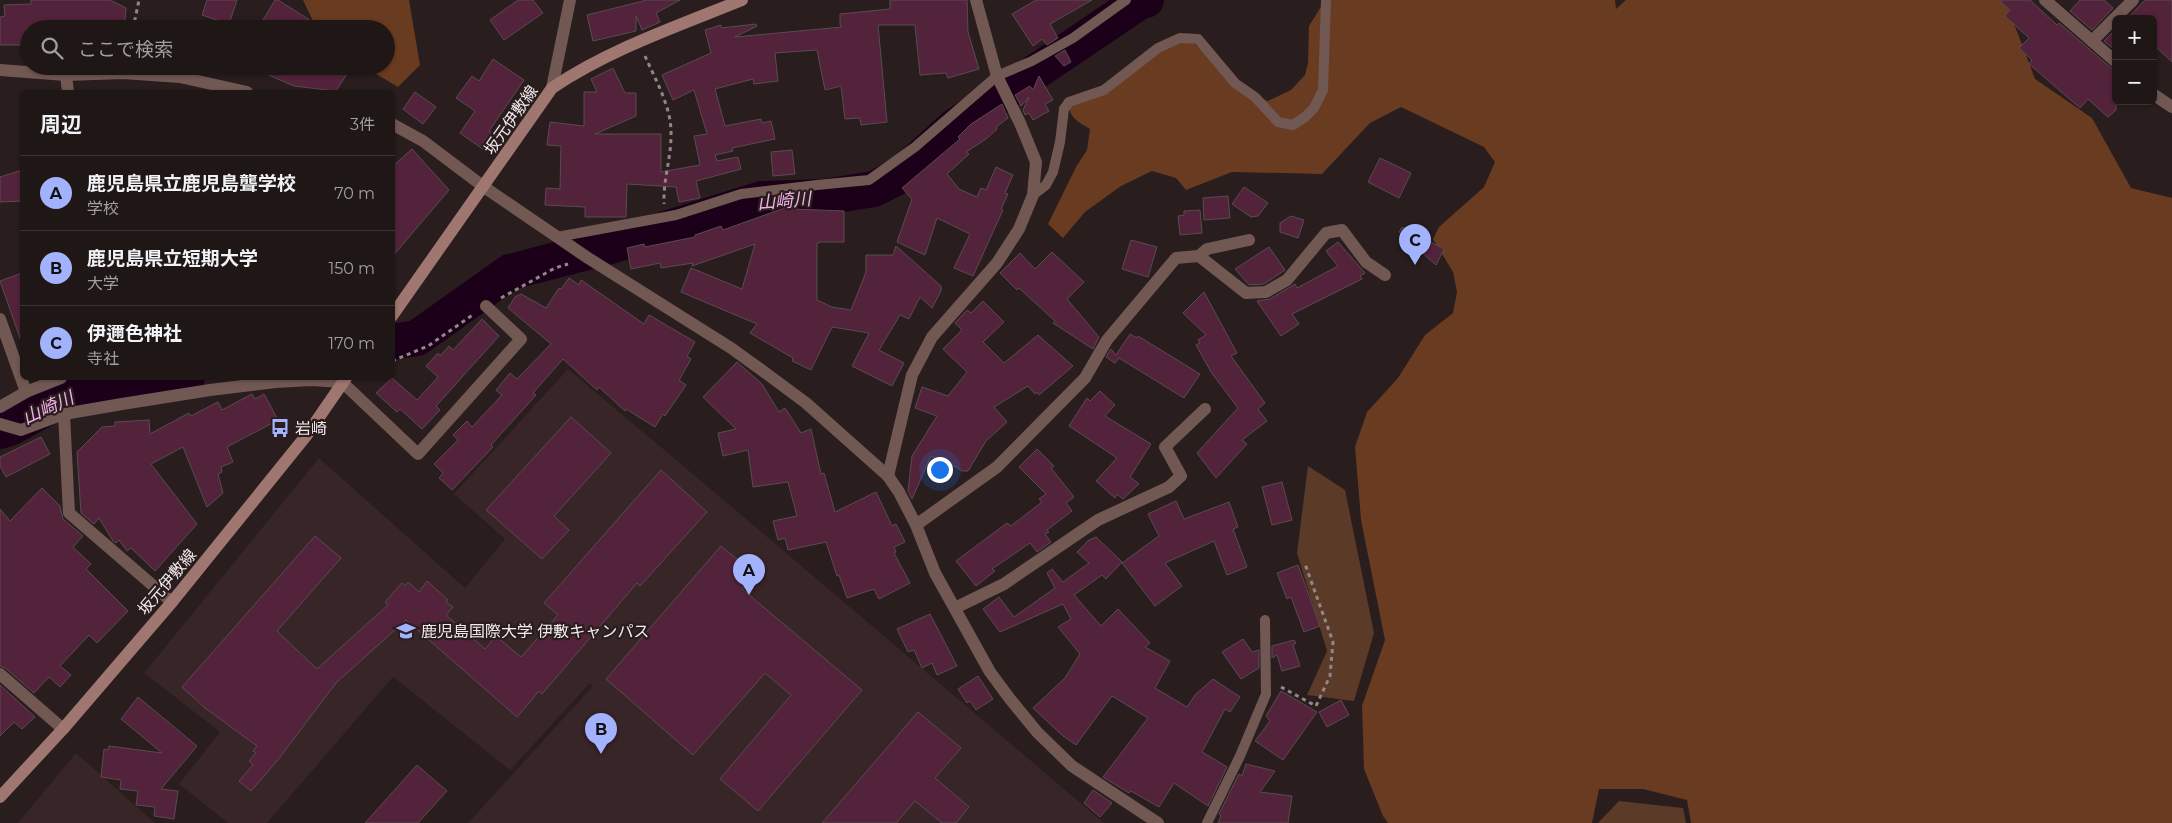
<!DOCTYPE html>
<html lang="ja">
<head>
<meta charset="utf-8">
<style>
	:root { --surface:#1f1616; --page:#2c2323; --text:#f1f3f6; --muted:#a19fa1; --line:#3c3535; --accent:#a3b2fd }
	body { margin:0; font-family:Montserrat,"Noto Sans JP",sans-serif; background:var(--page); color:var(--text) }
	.controls { position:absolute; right:15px; top:15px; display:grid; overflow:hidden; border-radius:8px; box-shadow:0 1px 4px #0004 }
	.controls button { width:45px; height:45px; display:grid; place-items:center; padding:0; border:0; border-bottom:1px solid var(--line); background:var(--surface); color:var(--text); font:25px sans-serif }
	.you { position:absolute; left:939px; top:469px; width:18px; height:18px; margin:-12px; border:4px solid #fff; border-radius:50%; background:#1a73e8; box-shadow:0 0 0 8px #1a73e833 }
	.badge { display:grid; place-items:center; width:32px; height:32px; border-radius:50%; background:var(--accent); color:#111; font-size:16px; font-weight:700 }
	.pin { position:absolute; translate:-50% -41px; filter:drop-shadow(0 1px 2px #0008) }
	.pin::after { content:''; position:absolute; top:26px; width:18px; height:15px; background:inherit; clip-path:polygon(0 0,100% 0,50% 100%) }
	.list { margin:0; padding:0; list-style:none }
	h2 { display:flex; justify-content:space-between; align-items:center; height:65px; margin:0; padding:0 20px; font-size:21px }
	h2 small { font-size:16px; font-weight:400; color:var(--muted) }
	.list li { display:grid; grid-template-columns:32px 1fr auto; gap:15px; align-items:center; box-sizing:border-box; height:75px; padding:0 20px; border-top:1px solid var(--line) }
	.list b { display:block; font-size:19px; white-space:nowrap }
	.list p { margin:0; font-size:16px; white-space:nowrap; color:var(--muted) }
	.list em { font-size:16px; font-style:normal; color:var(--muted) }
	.icon { flex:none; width:28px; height:28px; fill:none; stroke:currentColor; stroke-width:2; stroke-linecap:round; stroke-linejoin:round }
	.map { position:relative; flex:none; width:2172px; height:823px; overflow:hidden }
	.search { position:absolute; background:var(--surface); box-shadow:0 1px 4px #0004; left:20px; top:20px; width:375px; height:55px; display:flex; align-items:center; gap:12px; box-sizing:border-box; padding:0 18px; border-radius:28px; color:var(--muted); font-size:19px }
	.panel { position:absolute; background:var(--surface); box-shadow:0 1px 4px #0004; left:20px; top:90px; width:375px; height:290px; border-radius:8px }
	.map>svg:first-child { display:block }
	.built { fill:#372528 }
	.green { fill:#5b3a28 }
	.forest { fill:#693b21 }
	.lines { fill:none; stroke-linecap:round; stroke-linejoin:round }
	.river { stroke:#1c0019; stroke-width:36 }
	.building { fill:#52233a; stroke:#594c51 }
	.path { stroke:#918788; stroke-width:3; stroke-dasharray:4 4; stroke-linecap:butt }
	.service { stroke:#715853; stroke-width:10 }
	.minor { stroke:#715853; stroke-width:12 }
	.secondary { stroke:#9f7770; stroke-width:12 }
	.labels { text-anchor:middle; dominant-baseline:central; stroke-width:4.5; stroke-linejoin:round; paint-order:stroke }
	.street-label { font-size:16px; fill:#f2eaeb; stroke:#291d1e }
	.poi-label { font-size:16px; fill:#f2eaeb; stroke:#291d1e; text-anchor:start }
	.water-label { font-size:18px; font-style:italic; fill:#f3b0e8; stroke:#291d1e }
</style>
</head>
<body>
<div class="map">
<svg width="2172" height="823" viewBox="0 0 2172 823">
	<rect width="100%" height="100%" fill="#291d1e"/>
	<g class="built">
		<polygon points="568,369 732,507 1104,823 468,823 593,686 590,683 510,770 393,677 267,823 228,823 179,784 220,732 144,673 319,458 465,588 505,539 454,494"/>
		<polygon points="76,753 155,823 18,823"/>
	</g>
	<g class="green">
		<polygon points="1308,466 1345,490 1374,633 1354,701 1307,695 1327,651 1297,553"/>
		<polygon points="1619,801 1683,808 1686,823 1598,823"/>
	</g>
	<g class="forest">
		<polygon points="303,0 409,0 420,65 398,87 363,66 386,66 386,29 322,29 312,19"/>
		<path d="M1325 0H1615L1616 9 1626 0H2005L2035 79 2092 118 2131 188 2172 198V823H1691L1687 800 1643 789H1599L1592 823H1388L1383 816 1364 769 1362 706 1385 640 1361 520 1355 447 1367 412 1398 378 1425 335 1453 313 1457 292 1453 272 1433 239 1439 227 1484 187 1495 162 1484 147 1401 107 1370 123 1322 174 1232 172 1186 190 1176 178 1152 171 1121 186 1085 212 1063 238 1048 224 1076 167 1087 150 1090 129C1081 124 1072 119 1069 109L1074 104 1154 55 1182 42 1194 43 1246 94 1268 101 1291 90 1305 75 1308 63 1309 26Z"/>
	</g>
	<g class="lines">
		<g class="river">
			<polyline points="392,342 417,338 510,272 614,245 762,199 824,197 874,189 901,175 954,127 1139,2 1146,0"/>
			<polyline points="0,431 10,428 70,395 187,378"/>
		</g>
	</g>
	<g class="building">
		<polygon points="31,0 110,0 126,8 124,29 27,29 28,45 0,45 0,17 5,16 4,5 31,4"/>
		<polygon points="207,0 237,0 229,24 202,15"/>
		<polygon points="275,0 278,0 324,29 277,29 263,20"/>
		<polygon points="518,0 533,0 543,13 504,40 490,20"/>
		<polygon points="647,0 680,0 656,13 660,22 642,30 636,16 636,31 593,41 587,15"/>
		<polygon points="890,0 967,0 968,32 979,69 948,78 946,73 920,75 915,25 878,25 887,122 861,125 860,118 845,119 841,86 825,90 817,50 775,53 778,81 754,84 753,79 715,89 725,126 761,119 762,123 771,121 775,139 732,148 733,151 715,155 717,161 738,157 741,169 696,181 700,198 679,202 676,187 627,184 626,217 585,217 585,207 545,205 546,188 560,189 561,146 547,145 550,122 584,126 584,92 597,92 591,79 613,68 625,93 636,93 636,116 595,134 661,134 661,172 700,165 694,136 707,134 694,90 673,100 662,75 711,53 705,30 721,25 721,28 756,24 757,26 735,37 842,27 840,25 840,14 890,9"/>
		<polygon points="1036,0 1092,0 1050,24 1058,38 1047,45 1042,39 1033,46 1012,14"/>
		<polygon points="1999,0 2030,0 2057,25 2059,23 2111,68 2116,70 2116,110 2108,117 2088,99 2080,108 2029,64 2032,60 2019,48 2029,38 2005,16 2010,10"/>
		<polygon points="2080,0 2104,0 2113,8 2092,30 2070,11"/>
		<polygon points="2145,0 2172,0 2172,62 2153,44 2153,19 2127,19"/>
		<polygon points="2116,29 2116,51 2104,41"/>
		<polygon points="1065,50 1071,62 1064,66 1055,56"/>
		<polygon points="493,59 524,80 489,131 495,135 484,150 460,133 475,111 456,98 472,76 479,81"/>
		<polygon points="248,66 352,66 336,91 294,86"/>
		<polygon points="1039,76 1053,100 1045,104 1049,111 1033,120 1029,113 1025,115 1023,110 1029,97 1021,106 1015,95 1030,86 1033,90"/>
		<polygon points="415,92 436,107 423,124 403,109"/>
		<polygon points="1002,104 1008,118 996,127 997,129 986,139 966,152 969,154 947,174 959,189 977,197 981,188 986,190 996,167 1013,175 1005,193 1008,194 1001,209 1003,210 973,276 954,268 970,234 937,218 925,255 897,242 912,199 902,188 960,139 958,137 971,124"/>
		<polygon points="412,149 449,190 392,257 392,167"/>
		<polygon points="792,150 795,174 773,176 771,152"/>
		<polygon points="1380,158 1411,173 1399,198 1368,182"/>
		<polygon points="22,170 22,201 0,202 0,177"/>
		<polygon points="1244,187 1268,203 1258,216 1251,217 1232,204"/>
		<polygon points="1228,196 1230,218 1204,220 1203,198"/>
		<polygon points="793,205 793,209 844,211 844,242 821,242 817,243 817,300 832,307 851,310 866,272 866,255 893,255 896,246 941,286 941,291 932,308 920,297 909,319 900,315 879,350 904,363 892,386 852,366 869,333 832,327 811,370 792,361 793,358 750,333 757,324 681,292 691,268 742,289 755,244 692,266 693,263 661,268 660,263 631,269 627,248 644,244 645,247 695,237 695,235 721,226 723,230"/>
		<polygon points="1200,210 1202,233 1180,235 1178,216 1184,215 1184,211"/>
		<polygon points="1291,216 1304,220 1298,238 1280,232 1280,223"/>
		<polygon points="1402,227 1444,249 1436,265 1399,232"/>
		<polygon points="1131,240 1157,247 1148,277 1122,269"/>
		<polygon points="1338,242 1365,273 1360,276 1362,279 1292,314 1299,324 1281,336 1257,301 1270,299 1295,284 1297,288 1338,266 1326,251"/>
		<polygon points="1269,247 1285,270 1264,284 1249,285 1235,269"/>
		<polygon points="1052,252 1084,282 1067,299 1099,337 1093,349 1053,323 1055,321 1019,288 1017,290 1000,273 1020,253 1035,269"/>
		<polygon points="22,273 22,341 21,341 0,281"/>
		<polygon points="569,278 579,285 581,280 644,324 649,315 695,342 687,356 691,359 679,380 686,385 665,416 663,414 655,427 626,409 625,411 599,387 597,390 563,359 533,393 536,395 491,445 493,447 452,490 439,478 443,473 434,464 458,440 453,435 467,421 472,427 502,395 496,390 510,373 517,379 551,344 508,308 515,297 521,294 546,308 559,288 561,289"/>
		<polygon points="1204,292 1237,353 1231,356 1265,403 1258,409 1267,421 1242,440 1247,444 1216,478 1197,453 1238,408 1211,372 1196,345 1200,343 1198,340 1206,335 1183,313"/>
		<polygon points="983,301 1004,322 983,342 1004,363 1038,335 1073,366 1039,395 1037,392 1035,394 1028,386 994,407 1007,422 986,441 968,471 962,471 946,461 944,464 931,456 912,499 908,491 912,456 937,416 915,408 922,387 948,396 967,372 943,349 962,330 955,323 967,310 971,313"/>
		<polygon points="482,319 499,336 436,406 440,410 422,429 400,409 397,412 376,393 392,378 417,400 438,377 426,366 438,353 440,356 449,346 453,350"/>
		<polygon points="1130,334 1137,338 1138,336 1200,374 1184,398 1119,358 1115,363 1106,357 1111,349 1116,355"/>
		<polygon points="737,362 762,384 779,412 785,408 801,433 811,429 821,474 824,473 835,512 876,492 892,526 896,524 905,542 894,547 896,552 894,553 910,583 879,599 874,589 847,598 839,575 837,576 826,542 788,550 785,538 778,540 773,521 797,516 788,482 753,487 748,450 723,456 718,433 736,429 703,397"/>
		<polygon points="1100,391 1115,405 1105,416 1151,444 1130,477 1139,484 1123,499 1117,494 1115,498 1096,481 1117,458 1069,426 1087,398 1090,401"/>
		<polygon points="252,394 255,399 264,394 278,420 227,447 233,462 221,467 222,472 218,474 223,493 207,507 183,447 151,464 197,524 155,571 131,548 127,551 119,540 116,543 113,541 99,518 94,524 81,513 77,452 102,427 115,426 115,422 149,420 150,434 189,413 191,416 218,402 222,410"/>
		<polygon points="571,417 611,453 554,516 569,530 542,559 486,510"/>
		<polygon points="41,437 50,454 6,477 0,466 0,457"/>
		<polygon points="1037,449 1054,466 1051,468 1074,497 1066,503 1072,511 1047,530 1049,532 1045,534 1051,542 1037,552 1030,543 992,569 995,571 976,586 956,561 1007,523 1011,526 1042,502 1039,499 1046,494 1019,467"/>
		<polygon points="661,470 707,512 640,586 637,583 542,694 539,691 517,717 406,620 336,683 277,761 251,791 239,781 253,765 249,761 256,753 253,751 257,746 205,708 182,687 315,536 341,558 277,631 317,669 388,605 385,602 402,583 405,586 408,582 419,592 427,581 448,600 446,602 453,607 446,615 485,649 496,636 521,657 558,615 544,603"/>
		<polygon points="1282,482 1292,520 1272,525 1262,487"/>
		<polygon points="42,488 60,506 63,519 83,536 73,547 91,564 86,569 128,611 97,643 89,635 60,666 71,675 60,687 49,677 34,693 5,668 0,666 0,509 10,521"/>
		<polygon points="1176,501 1184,519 1229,502 1238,527 1233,529 1247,567 1227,575 1214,541 1165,563 1182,586 1155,606 1122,563 1159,536 1148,514"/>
		<polygon points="1096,537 1122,562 1106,579 1102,575 1074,595 1101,626 1118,609 1150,643 1145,647 1170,661 1155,688 1187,707 1195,695 1213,679 1240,697 1230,712 1225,709 1202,752 1227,767 1208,806 1174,783 1159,807 1131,791 1129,793 1124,790 1103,777 1148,718 1112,696 1076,745 1063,736 1033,708 1065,678 1080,654 1058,627 1071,619 1063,604 1000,632 983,609 999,597 1014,617 1055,588 1047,573 1052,569 1063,582 1089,563 1077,552 1089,540"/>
		<polygon points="721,546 755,574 742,589 862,690 758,811 720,779 791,695 765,673 693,755 606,679"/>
		<polygon points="1298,565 1320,626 1304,632 1291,597 1287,599 1277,573"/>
		<polygon points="930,614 957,666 937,675 932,663 922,668 914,650 908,652 897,629"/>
		<polygon points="1243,639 1252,652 1259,650 1259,668 1241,679 1222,652"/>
		<polygon points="1294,640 1296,643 1293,645 1300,666 1282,671 1277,655 1272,658 1272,646"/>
		<polygon points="978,676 993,699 976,710 970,701 967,703 958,689"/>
		<polygon points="0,685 35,717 22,729 14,722 0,736"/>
		<polygon points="1281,691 1317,712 1283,760 1255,741 1270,721 1266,716"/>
		<polygon points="138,697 197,746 161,789 178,791 174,819 154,816 155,807 136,805 138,791 120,789 121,780 101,777 104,749 108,750 109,746 162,753 121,719"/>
		<polygon points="1341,700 1349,715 1327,727 1319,712"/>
		<polygon points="918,712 961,748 935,778 969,807 956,823 942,823 915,801 896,823 822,823"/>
		<polygon points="1246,764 1275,771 1260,792 1292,796 1288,823 1218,823 1221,816 1219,814 1239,774 1242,776"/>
		<polygon points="417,765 447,791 418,823 365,823"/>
		<polygon points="1093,790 1112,803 1100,817 1084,803"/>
	</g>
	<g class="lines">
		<g class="path">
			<polyline points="133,29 139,0"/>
			<path d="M645 56C656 81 672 108 671 135 671 159 663 180 664 204"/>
			<polyline points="501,298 555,268 568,264"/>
			<polyline points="392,361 428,346 474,314"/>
			<polyline points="1281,687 1316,706 1330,676 1333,642 1305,564"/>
		</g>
		<g class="service">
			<polyline points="1033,195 1046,185 1053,172 1060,142 1064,109 1069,102 1104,90 1158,48 1180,38 1198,39 1235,83 1255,97 1278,122 1293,125 1305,117 1314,108 1323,90 1326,0"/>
			<polyline points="557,237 676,215 741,194 817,185 869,180 915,147 997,76 1032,61 1073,38 1126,0"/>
			<polyline points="1207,823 1240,756 1266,694 1265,620"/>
		</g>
		<g class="minor">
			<polyline points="2045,0 2116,62"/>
			<polyline points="2092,41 2133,0"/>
			<polyline points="0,70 66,75 123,73 180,77 247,92"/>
			<polyline points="66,75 68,92"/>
			<polyline points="552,88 570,0"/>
			<polyline points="2153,94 2172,107"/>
			<polyline points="392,124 423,141 484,187 588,258 731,348 767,374 806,403 888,476 899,492 916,525 935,573 990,672 1010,699 1037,732 1072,766 1158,823"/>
			<polyline points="1199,256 1207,249 1249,240"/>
			<polyline points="0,319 26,392"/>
			<polyline points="0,407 26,392 61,378"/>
			<polyline points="64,414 69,513 172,602"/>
			<polyline points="0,424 21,430 64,414 122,404 210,390 275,382 312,380 342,382 418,454 521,339 486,306"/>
			<polyline points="888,476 912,375 932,337 997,263 1019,229 1033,195 1036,162 1020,123 997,76 976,0"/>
			<polyline points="916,525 997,467 1085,378 1107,340 1176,258 1199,256 1246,293 1266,292 1287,280 1326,233 1342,230 1366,262 1385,275"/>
			<polyline points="955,608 1004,584 1098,520 1169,487 1181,476 1165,447 1205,409"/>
			<polyline points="0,674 63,729"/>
		</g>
		<g class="secondary">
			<path d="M392 316 552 88C610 49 678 26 742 0"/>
			<polyline points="0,797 63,729 172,602 306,436 346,378"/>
		</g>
	</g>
	<defs>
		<g id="bus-bare" transform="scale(1.5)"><path d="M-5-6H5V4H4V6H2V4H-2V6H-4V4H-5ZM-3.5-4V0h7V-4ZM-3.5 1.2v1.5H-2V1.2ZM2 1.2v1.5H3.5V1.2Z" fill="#a3b2fd" stroke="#291d1e" stroke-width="2.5" paint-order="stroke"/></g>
		<g id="university-bare" transform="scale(1.5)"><path d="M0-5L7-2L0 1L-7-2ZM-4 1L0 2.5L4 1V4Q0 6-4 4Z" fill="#a3b2fd" stroke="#291d1e" stroke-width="2.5" paint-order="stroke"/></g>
	</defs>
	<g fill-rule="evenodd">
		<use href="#bus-bare" x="280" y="428"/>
		<use href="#university-bare" x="406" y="631"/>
	</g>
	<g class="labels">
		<g class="street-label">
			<text transform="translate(511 120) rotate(-55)">坂元伊敷線</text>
			<text transform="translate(167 582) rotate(-50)">坂元伊敷線</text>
		</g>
		<g class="poi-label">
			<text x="295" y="428">岩崎</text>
			<text x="421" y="631">鹿児島国際大学 伊敷キャンパス</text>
		</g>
		<g class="water-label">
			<text transform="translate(784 201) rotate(-5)">山崎川</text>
			<text transform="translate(48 408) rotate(-25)">山崎川</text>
		</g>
	</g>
</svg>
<div class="controls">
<button>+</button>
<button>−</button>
</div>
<div class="you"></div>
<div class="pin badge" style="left:749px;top:595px">A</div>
<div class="pin badge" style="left:601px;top:754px">B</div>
<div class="pin badge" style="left:1415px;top:265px">C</div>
<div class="search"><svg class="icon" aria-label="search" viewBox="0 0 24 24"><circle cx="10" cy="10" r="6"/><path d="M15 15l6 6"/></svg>ここで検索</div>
<section class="panel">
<h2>周辺<small>3件</small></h2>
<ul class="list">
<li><span class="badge">A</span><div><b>鹿児島県立鹿児島聾学校</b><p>学校</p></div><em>70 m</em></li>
<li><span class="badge">B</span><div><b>鹿児島県立短期大学</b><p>大学</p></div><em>150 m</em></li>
<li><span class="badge">C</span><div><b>伊邇色神社</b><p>寺社</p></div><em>170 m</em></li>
</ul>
</section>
</div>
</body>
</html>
